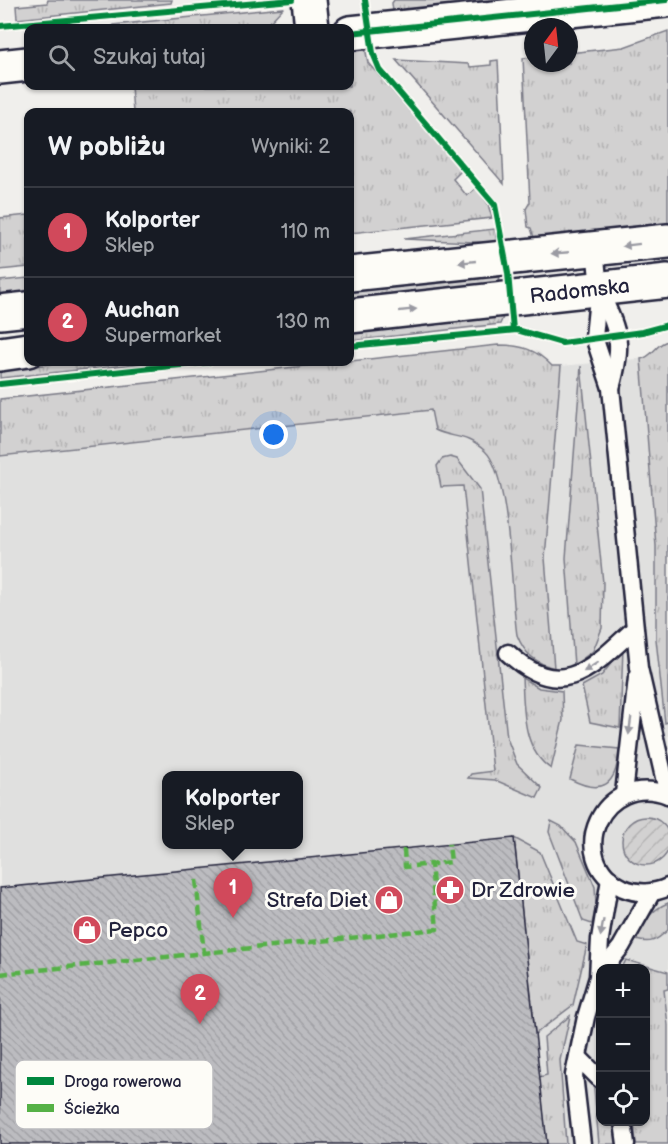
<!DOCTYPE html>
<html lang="pl">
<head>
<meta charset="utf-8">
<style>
	:root { --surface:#171b24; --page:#242831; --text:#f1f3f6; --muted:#9ea1a6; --line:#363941; --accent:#d1495b }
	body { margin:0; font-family:"Balsamiq Sans",sans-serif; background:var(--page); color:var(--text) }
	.controls { position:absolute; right:18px; bottom:18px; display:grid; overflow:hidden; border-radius:12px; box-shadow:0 2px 4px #0004 }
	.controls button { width:54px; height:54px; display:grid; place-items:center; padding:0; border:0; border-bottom:2px solid var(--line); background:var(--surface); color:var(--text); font:30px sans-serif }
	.compass { position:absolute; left:524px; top:18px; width:54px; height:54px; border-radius:50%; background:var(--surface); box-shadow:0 2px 4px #0004; rotate:15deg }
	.you { position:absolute; left:274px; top:435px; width:21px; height:21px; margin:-15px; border:4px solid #fff; border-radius:50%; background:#1a73e8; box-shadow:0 0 0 9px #1a73e833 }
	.badge { display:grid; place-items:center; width:39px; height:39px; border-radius:50%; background:var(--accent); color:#fff; font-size:20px; font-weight:700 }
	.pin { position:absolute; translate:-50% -50px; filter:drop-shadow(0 2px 3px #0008) }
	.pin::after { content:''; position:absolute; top:32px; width:21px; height:18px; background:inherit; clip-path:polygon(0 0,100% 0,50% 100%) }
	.popup { position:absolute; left:162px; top:771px; width:141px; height:78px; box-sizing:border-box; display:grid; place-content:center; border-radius:12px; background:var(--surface); filter:drop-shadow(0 2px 4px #0005); font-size:20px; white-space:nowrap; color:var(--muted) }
	.popup b { font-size:22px; color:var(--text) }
	.popup::after { content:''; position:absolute; left:50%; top:100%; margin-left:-12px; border:12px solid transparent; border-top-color:var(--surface) }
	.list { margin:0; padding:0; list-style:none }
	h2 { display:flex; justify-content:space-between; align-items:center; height:78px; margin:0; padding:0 24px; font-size:26px }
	h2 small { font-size:20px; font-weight:400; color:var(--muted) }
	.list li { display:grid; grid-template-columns:39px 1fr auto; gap:18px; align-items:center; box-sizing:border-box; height:90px; padding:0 24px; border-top:2px solid var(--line) }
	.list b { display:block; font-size:22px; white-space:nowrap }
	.list p { margin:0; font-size:20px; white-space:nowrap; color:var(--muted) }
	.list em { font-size:20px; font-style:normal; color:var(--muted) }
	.icon { flex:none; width:33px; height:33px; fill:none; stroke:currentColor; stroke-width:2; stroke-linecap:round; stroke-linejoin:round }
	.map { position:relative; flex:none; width:668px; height:1144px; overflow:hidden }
	.search { position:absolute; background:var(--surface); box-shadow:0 2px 4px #0004; left:24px; top:24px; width:330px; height:66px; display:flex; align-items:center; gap:15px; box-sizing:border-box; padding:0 21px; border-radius:12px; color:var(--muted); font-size:22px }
	.panel { position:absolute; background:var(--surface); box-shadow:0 2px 4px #0004; left:24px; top:108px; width:330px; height:258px; border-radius:12px }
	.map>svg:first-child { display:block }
	.built { fill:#e0e0df; fill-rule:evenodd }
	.grass { fill:url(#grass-tufts); stroke:#7a7a86; stroke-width:1.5 }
	.garden { fill:url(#garden-furrows); stroke:#7a7a86; stroke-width:1.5 }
	.building { fill:url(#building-back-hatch); stroke:#22223b; stroke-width:1.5 }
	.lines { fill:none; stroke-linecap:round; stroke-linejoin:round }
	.lane-casing { stroke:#22223b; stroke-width:21 }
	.street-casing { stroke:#22223b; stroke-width:38 }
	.secondary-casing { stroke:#22223b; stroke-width:38 }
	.primary-casing { stroke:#22223b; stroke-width:38 }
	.lane { stroke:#fdfcf7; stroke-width:16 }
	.street { stroke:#fdfcf7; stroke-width:33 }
	.secondary { stroke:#fdfcf7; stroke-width:33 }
	.primary { stroke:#fdfcf7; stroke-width:33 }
	.quiet { stroke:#55b146; stroke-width:4.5; stroke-dasharray:9 4.5; stroke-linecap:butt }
	.cycleway-casing { stroke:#fdfcf7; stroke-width:10 }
	.cycleway { stroke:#00873e; stroke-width:6 }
	.oneway { fill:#9a9aa2 }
	.labels { text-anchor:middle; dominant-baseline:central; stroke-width:6; stroke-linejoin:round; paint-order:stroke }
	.street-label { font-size:21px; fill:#22223b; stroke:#fdfcf7 }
	.poi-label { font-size:21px; fill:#22223b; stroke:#fdfcf7; text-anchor:start }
	.key { fill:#fdfcf7; stroke:#bbbbbf; stroke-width:1.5 }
	.key-label { font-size:16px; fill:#22223b }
</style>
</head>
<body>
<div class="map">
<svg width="668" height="1144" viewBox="0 0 668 1144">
	<defs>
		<pattern id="grass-tufts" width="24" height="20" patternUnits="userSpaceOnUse" patternTransform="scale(1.5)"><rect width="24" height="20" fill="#d2d1d1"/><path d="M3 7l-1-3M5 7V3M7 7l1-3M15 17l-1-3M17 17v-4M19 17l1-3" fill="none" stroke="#b4b3b4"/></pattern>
		<pattern id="garden-furrows" width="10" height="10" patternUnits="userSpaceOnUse" patternTransform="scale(1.5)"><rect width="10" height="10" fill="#d2d1d1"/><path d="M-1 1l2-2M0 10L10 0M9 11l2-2" fill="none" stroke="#b4b3b4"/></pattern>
		<pattern id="building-back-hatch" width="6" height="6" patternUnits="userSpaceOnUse" patternTransform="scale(1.5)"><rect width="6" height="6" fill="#bcbcc0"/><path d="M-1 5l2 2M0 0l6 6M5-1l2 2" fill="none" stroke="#a1a1a6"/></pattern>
	</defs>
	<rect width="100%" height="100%" fill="#f0efec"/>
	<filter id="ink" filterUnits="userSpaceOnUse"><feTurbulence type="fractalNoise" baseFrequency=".0167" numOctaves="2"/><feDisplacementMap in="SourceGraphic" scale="12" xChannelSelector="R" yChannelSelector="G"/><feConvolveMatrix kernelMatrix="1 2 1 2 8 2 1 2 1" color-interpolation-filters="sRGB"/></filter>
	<g filter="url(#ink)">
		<path class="built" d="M668 341V1144H0V399L498 345 531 350 539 352 552 366H561L647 358 663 342ZM167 776H299V844H167ZM600 968H646V1122H600Z"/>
		<g class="grass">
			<polygon points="48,0 172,0 171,3 17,19 16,6 47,3"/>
			<polygon points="394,0 493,0 393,12 392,3"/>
			<polygon points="283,8 270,22 262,26 236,28 113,28 113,25"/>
			<polygon points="668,31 668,224 534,238 531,228 528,227 526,209 530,202 523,58 533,57 533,63 569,63 569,53 624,47"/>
			<polygon points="365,47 368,63 461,171 453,179 467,196 476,188 488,204 492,218 350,233 350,112 133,112 131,86 350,86 350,50"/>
			<polygon points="396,60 469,64 470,67 491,65 491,61 498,60 504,184"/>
			<polygon points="28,215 28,267 0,270 0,218"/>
			<polygon points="495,229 497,243 404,239"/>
			<polygon points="499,274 500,284 350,300 350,291"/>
			<polygon points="28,278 28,293 0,296 0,281"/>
			<polygon points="504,315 500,324 350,341 350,332"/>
			<path d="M668 341V722L665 723 656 639V546L641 359C653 357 656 343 668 341Z"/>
			<path d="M498 345C521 345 536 349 552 366H561L545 558 554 668C535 663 524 653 517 635 511 596 511 475 485 451 465 433 454 439 435 430L431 410 0 456V399Z"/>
			<polygon points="71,362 157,362 0,378 0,369"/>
			<polygon points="581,366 603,583 602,628 593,651 574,665 566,558"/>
			<polygon points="450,457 457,459 480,489 507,738 517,764 542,788 537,798 495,780 468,778 471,774 493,771 463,486 441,487 437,466 442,459"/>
			<polygon points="623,648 620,728 590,722 582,686 602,675"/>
			<path d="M522 678 539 688 562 691 563 720 551 769C522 749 524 710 522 678Z"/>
			<path d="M579 745 619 749C617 785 603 796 570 779Z"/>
			<polygon points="551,821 561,826 576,842 595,887 596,905 592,924 583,921 549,832"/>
			<polygon points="514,838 540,852 577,942 587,945 573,1005 535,1034"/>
			<path d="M668 903V930C656 941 651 944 636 940 643 923 650 910 668 903Z"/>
			<polygon points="626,960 668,972 668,989 664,990 668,1025 668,1144 636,1144 634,1122 646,1122 646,968 622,968"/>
			<polygon points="570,1016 560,1060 566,1144 547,1144 539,1077 547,1075 544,1037"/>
			<polygon points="597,1086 600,1088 600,1122 615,1122 618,1144 599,1144 594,1088"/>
		</g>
		<circle class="garden" cx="646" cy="841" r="24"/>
		<polygon class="building" points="514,838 547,1144 0,1144 0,888"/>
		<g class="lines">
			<g class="lane-casing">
				<g id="lane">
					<polyline points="595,249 599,288 594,337 611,388 639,668 668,795"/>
					<path d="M600 291C619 334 624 342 611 388"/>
					<path d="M508 653C561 703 592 668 634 629"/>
					<polyline points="624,794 637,678"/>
					<path d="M668 795C602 770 563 859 623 888 637 894 654 894 668 887"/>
					<polyline points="604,968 621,947 652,892"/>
					<polyline points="578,1057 600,1079"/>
					<polyline points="623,1122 626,1144"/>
					<polyline points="582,1144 574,1075 586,1017 598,977 600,939 610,879"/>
				</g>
			</g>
			<g class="street-casing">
				<polyline id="street" points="309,0 312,28"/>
			</g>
			<g class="secondary-casing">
				<g id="secondary">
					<polyline points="350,33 666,0"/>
					<polyline points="0,67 28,64"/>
				</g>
			</g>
			<g class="primary-casing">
				<g id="primary">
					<polyline points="350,274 668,241"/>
					<polyline points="0,312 28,309"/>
					<path id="s1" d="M350 316 668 281"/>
					<polyline points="0,354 28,350"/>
				</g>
			</g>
			<use href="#lane" class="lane"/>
			<use href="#street" class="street"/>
			<use href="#secondary" class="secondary"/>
			<use href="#primary" class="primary"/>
			<g class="quiet">
				<polyline points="404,849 405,867 451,862 449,844"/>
				<polyline points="196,880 204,953"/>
				<polyline points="0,974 437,929 431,864"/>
			</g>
			<g class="cycleway-casing">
				<g id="cycleway">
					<polyline points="365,0 373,53 380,70 495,205 508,273 513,330"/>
					<polyline points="0,26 292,0"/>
					<polyline points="350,33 666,0"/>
					<polyline points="350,346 517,330 562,343 642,332 668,325"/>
					<polyline points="0,384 209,362"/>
				</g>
			</g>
			<use href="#cycleway" class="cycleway"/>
		</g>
		<defs><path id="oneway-solid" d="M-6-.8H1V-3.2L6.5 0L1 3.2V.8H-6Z" transform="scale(1.5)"/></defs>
		<g class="oneway">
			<use href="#oneway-solid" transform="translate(631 245) rotate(173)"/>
			<use href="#oneway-solid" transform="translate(560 253) rotate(175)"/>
			<use href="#oneway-solid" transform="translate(467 262) rotate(174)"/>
			<use href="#oneway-solid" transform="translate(408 310) rotate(-6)"/>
			<use href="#oneway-solid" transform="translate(591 667) rotate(147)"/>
			<use href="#oneway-solid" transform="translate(630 726) rotate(98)"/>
			<use href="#oneway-solid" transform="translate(602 928) rotate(100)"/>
		</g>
	</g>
	<defs>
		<g id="pharmacy-disc" transform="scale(1.5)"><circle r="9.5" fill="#d1495b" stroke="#fdfcf7"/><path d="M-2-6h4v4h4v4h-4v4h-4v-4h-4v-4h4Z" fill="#fff"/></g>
		<g id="shop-disc" transform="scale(1.5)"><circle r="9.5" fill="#d1495b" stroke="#fdfcf7"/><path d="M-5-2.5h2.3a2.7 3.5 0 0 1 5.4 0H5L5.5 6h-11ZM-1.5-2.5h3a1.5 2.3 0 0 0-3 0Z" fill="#fff"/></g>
	</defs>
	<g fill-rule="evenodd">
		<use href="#pharmacy-disc" x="450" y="890"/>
		<use href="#shop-disc" x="389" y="900"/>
		<use href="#shop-disc" x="87" y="930"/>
	</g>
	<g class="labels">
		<g class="street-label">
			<text stroke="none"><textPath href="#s1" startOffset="231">Radomska</textPath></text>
		</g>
		<g class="poi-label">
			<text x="471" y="890">Dr Zdrowie</text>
			<text x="368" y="900" text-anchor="end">Strefa Diet</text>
			<text x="108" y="930">Pepco</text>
		</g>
	</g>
	<rect x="15" y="1060" width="198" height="69" rx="9" class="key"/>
	<rect x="27" y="1077" width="27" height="8" fill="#00873e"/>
	<rect x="27" y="1104" width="27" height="8" fill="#55b146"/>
	<g class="key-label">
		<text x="64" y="1087">Droga rowerowa</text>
		<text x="64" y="1114">Ścieżka</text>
	</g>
</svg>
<div class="controls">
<button>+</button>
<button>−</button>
<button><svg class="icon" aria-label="locate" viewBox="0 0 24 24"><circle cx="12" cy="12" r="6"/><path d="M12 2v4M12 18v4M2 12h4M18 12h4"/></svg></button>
</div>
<svg class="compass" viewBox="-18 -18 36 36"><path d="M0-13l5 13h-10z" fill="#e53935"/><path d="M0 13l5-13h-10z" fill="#9ea1a6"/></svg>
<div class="you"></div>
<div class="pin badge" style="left:233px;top:918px">1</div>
<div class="popup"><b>Kolporter</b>Sklep</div>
<div class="pin badge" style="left:200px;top:1024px">2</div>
<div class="search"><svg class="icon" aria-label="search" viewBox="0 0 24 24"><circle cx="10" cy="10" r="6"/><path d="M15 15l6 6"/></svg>Szukaj tutaj</div>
<section class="panel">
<h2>W pobliżu<small>Wyniki: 2</small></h2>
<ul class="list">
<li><span class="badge">1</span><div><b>Kolporter</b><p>Sklep</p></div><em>110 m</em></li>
<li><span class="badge">2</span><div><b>Auchan</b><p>Supermarket</p></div><em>130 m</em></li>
</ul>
</section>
</div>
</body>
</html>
